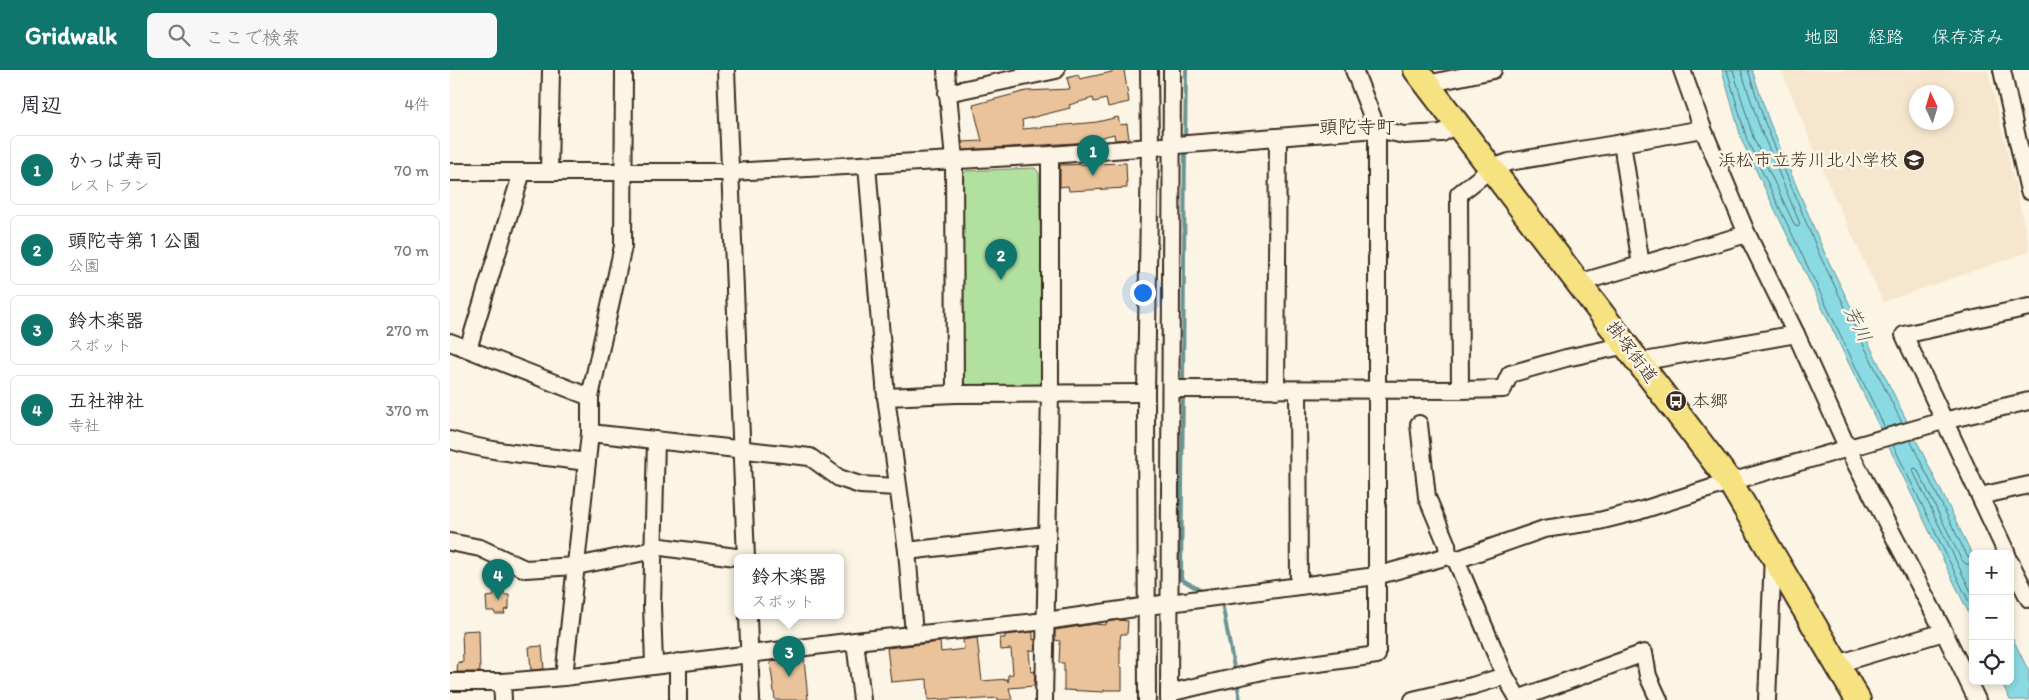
<!DOCTYPE html>
<html lang="ja">
<head>
<meta charset="utf-8">
<style>
	:root { --surface:#fff; --page:#f7f7f7; --text:#2b2b33; --muted:#7c7c81; --line:#e1e1e2; --accent:#0f766e }
	body { margin:0; font-family:Itim,"Klee One",sans-serif; background:var(--page); color:var(--text) }
	.controls { position:absolute; right:15px; bottom:15px; display:grid; overflow:hidden; border-radius:8px; box-shadow:0 2px 8px #0003 }
	.controls button { width:45px; height:45px; display:grid; place-items:center; padding:0; border:0; border-bottom:1px solid var(--line); background:var(--surface); color:var(--text); font:25px sans-serif }
	.compass { position:absolute; left:1459px; top:15px; width:45px; height:45px; border-radius:50%; background:var(--surface); box-shadow:0 2px 8px #0003; rotate:356deg }
	.you { position:absolute; left:692px; top:222px; width:18px; height:18px; margin:-12px; border:4px solid #fff; border-radius:50%; background:#1a73e8; box-shadow:0 0 0 8px #1a73e833 }
	.badge { display:grid; place-items:center; width:32px; height:32px; border-radius:50%; background:var(--accent); color:#fff; font-size:16px; font-weight:700 }
	.pin { position:absolute; translate:-50% -41px; filter:drop-shadow(0 1px 2px #0008) }
	.pin::after { content:''; position:absolute; top:26px; width:18px; height:15px; background:inherit; clip-path:polygon(0 0,100% 0,50% 100%) }
	.popup { position:absolute; left:284px; top:484px; width:110px; height:65px; box-sizing:border-box; display:grid; place-content:center; border-radius:8px; background:var(--surface); filter:drop-shadow(0 1px 4px #0005); font-size:16px; white-space:nowrap; color:var(--muted) }
	.popup b { font-size:19px; color:var(--text) }
	.popup::after { content:''; position:absolute; left:50%; top:100%; margin-left:-10px; border:10px solid transparent; border-top-color:var(--surface) }
	.list { margin:0; padding:0; list-style:none }
	h2 { display:flex; justify-content:space-between; align-items:center; height:65px; margin:0; padding:0 20px; font-size:21px }
	h2 small { font-size:16px; font-weight:400; color:var(--muted) }
	.list li { display:grid; grid-template-columns:32px 1fr auto; gap:15px; align-items:center; box-sizing:border-box; height:70px; margin:0 10px 10px; padding:0 10px; border:1px solid var(--line); border-radius:8px }
	.list b { display:block; font-size:19px; white-space:nowrap }
	.list p { margin:0; font-size:16px; white-space:nowrap; color:var(--muted) }
	.list em { font-size:16px; font-style:normal; color:var(--muted) }
	.icon { flex:none; width:28px; height:28px; fill:none; stroke:currentColor; stroke-width:2; stroke-linecap:round; stroke-linejoin:round }
	.map { position:relative; flex:none; width:1579px; height:630px; overflow:hidden }
	header { display:flex; align-items:center; gap:30px; box-sizing:border-box; height:70px; padding:0 25px; background:var(--accent); color:#fff }
	header strong { font-size:24px }
	nav { display:flex; gap:28px; margin-inline-start:auto; font-size:18px }
	.search { width:350px; height:45px; background:var(--page); display:flex; align-items:center; gap:12px; box-sizing:border-box; padding:0 18px; border-radius:8px; color:var(--muted); font-size:19px }
	main { display:flex }
	aside { flex:1; background:var(--surface) }
	.map>svg:first-child { display:block }
	.built { fill:#f7e6ce; fill-rule:evenodd }
	.green { fill:#b2e09f; stroke:#76855e }
	.water { fill:#89dae3; stroke:#6a9494 }
	.lines { fill:none; stroke-linecap:round; stroke-linejoin:round }
	.shore { stroke:#5a706d; stroke-width:1 }
	.stream { stroke:#6a9494; stroke-width:4 }
	.building { fill:#eac39a; stroke:#3b2a1e }
	.minor-casing { stroke:#3b2a1e; stroke-width:20 }
	.highway-casing { stroke:#3b2a1e; stroke-width:28 }
	.minor { stroke:#fcf5e5; stroke-width:16 }
	.highway { stroke:#f6e281; stroke-width:24 }
	.labels { text-anchor:middle; dominant-baseline:central; stroke-width:5; stroke-linejoin:round; paint-order:stroke }
	.poi-label { font-size:18px; fill:#3b2a1e; stroke:#fcf5e5; text-anchor:end }
	.street-label { font-size:18px; fill:#3b2a1e; stroke:#fcf5e5 }
	.neighbourhood-label { font-size:19px; fill:#3b2a1e; stroke:#fcf5e5 }
	.water-label { font-size:19px; font-style:italic; fill:#4e564f; stroke:#fcf5e5 }
</style>
</head>
<body>
<header>
<strong>Gridwalk</strong>
<div class="search"><svg class="icon" aria-label="search" viewBox="0 0 24 24"><circle cx="10" cy="10" r="6"/><path d="M15 15l6 6"/></svg>ここで検索</div>
<nav><a>地図</a><a>経路</a><a>保存済み</a></nav>
</header>
<main>
<aside>
<h2>周辺<small>4件</small></h2>
<ul class="list">
<li><span class="badge">1</span><div><b>かっぱ寿司</b><p>レストラン</p></div><em>70 m</em></li>
<li><span class="badge">2</span><div><b>頭陀寺第１公園</b><p>公園</p></div><em>70 m</em></li>
<li><span class="badge">3</span><div><b>鈴木楽器</b><p>スポット</p></div><em>270 m</em></li>
<li><span class="badge">4</span><div><b>五社神社</b><p>寺社</p></div><em>370 m</em></li>
</ul>
</aside>
<div class="map">
<svg width="1579" height="630" viewBox="0 0 1579 630">
	<rect width="100%" height="100%" fill="#fcf5e5"/>
	<filter id="ink" filterUnits="userSpaceOnUse"><feTurbulence type="fractalNoise" baseFrequency=".02" numOctaves="2"/><feDisplacementMap in="SourceGraphic" scale="10" xChannelSelector="R" yChannelSelector="G"/><feConvolveMatrix kernelMatrix="1 2 1 2 8 2 1 2 1" color-interpolation-filters="sRGB"/></filter>
	<g filter="url(#ink)">
		<path class="built" d="M1331 0H1538L1579 175V182L1433 232 1384 127ZM1466 22H1496V52H1466Z"/>
		<polygon class="green" points="585,98 589,103 594,313 590,318 514,318 510,313 511,106 516,101"/>
		<g class="water">
			<polygon points="1272,0 1302,0 1319,51 1375,184 1523,486 1523,552 1292,71"/>
			<polygon points="1560,563 1579,602 1579,630 1560,630 1551,611 1560,611"/>
		</g>
		<g class="lines">
			<g class="shore">
				<polyline points="1277,0 1297,70 1435,358"/>
				<polyline points="1283,0 1303,67 1345,156 1348,157 1350,154 1309,55 1291,0"/>
				<polyline points="1298,0 1315,53 1370,186 1452,353"/>
				<polyline points="1460,370 1517,486 1523,489"/>
				<polyline points="1443,375 1523,540"/>
				<polyline points="1523,495 1516,494 1511,489 1467,399 1464,398 1463,401 1523,526"/>
			</g>
			<g class="stream">
				<polyline points="735,70 736,0"/>
				<polyline points="733,315 735,77"/>
				<polyline points="733,322 731,509 753,522"/>
				<polyline points="770,532 772,533 785,603"/>
				<polyline points="787,612 790,630"/>
			</g>
		</g>
		<g class="building">
			<polygon points="662,0 674,0 679,32 658,37 656,29 644,32 643,28 619,35 620,38 572,50 573,59 647,52 668,47 670,55 677,54 679,69 665,70 664,64 641,70 641,72 513,80 512,72 532,71 523,35 576,21 620,19 617,8 628,5 630,9 662,2"/>
			<polygon points="676,93 677,118 619,121 618,116 610,117 610,95"/>
			<polygon points="54,520 54,525 59,525 59,539 54,540 55,544 45,544 44,541 37,541 36,527 44,526 43,521"/>
			<polygon points="669,550 678,551 677,564 671,564 670,570 670,597 672,597 672,620 654,620 654,622 614,620 614,593 609,593 610,571 605,570 605,560 644,554 656,555 656,552"/>
			<polygon points="29,560 30,602 7,602 8,592 13,593 12,561"/>
			<polygon points="583,562 583,570 585,569 585,580 579,581 581,602 585,601 584,616 559,618 562,630 548,630 548,628 517,630 517,628 478,630 477,609 441,612 437,578 490,572 491,582 514,579 513,570 527,568 532,611 558,609 558,612 558,605 563,604 561,579 551,580 550,568 555,568 555,565"/>
			<polygon points="92,576 94,599 81,600 79,577"/>
			<polygon points="354,588 358,630 325,630 320,592"/>
		</g>
		<g class="lines">
			<g class="minor-casing">
				<g id="minor">
					<polyline points="276,0 296,488"/>
					<polyline points="496,0 504,90 505,324 696,323"/>
					<polyline points="1232,0 1253,59 1297,164 1346,264 1398,379 1494,562 1527,630"/>
					<polyline points="1552,0 1579,121"/>
					<polyline points="977,14 1043,0"/>
					<polyline points="497,23 606,0"/>
					<polyline points="417,95 436,327 457,481 464,564"/>
					<polyline points="0,102 280,102 600,85 927,59 954,65 992,63 1007,53"/>
					<polyline points="99,102 101,0"/>
					<polyline points="1191,195 1172,73 1253,59"/>
					<polyline points="1128,213 1297,164"/>
					<polyline points="0,272 140,327 140,363"/>
					<polyline points="18,279 72,102"/>
					<polyline points="1189,292 1346,264"/>
					<polyline points="721,319 1010,320 1009,124 1042,98 1059,92 1172,73"/>
					<polyline points="826,320 828,67"/>
					<polyline points="848,320 849,516"/>
					<polyline points="1010,320 1053,319 1060,304 1116,288 1177,275"/>
					<polyline points="140,327 173,176 174,0"/>
					<polyline points="436,327 505,324"/>
					<polyline points="969,354 977,427 997,475 998,486"/>
					<path d="M0 370C46 384 90 385 137 392"/>
					<polyline points="1530,426 1579,415"/>
					<polyline points="0,472 30,478 75,499 126,496 195,482 204,476 293,488"/>
					<polyline points="457,481 596,465"/>
					<polyline points="1557,484 1454,265 1579,237"/>
					<polyline points="1006,490 1094,459 1149,451 1189,441 1280,412 1493,351 1579,331"/>
					<polyline points="1560,492 1579,529"/>
					<polyline points="298,546 301,630"/>
					<polyline points="405,571 412,630"/>
					<polyline points="228,592 228,630"/>
					<polyline points="1387,594 1494,562"/>
					<polyline points="204,595 202,535 206,370"/>
					<polyline points="114,607 140,363 360,387 389,408 410,415 447,417"/>
					<polyline points="0,612 52,612 114,607 405,571 596,551 719,533 926,506 998,486 1006,490 1055,606 1069,630"/>
					<polyline points="52,612 53,630"/>
					<polyline points="719,623 817,600 927,585 927,59 904,0"/>
					<polyline points="1068,629 1194,583 1198,606 1209,630"/>
					<polyline points="594,630 600,323 600,85"/>
					<polyline points="697,630 696,323 700,77 699,0"/>
					<polyline points="719,630 722,0"/>
					<polyline points="963,630 1022,616 1055,606"/>
					<polyline points="1317,630 1323,485"/>
				</g>
			</g>
			<g class="highway-casing">
				<polyline id="highway" points="966,0 1280,412 1408,630"/>
			</g>
			<use href="#minor" class="minor"/>
			<use href="#highway" class="highway"/>
		</g>
	</g>
	<defs>
		<g id="school-disc" transform="scale(1.125)"><circle r="9.5" fill="#3b2a1e" stroke="#fcf5e5"/><path d="M0-5L7-2L0 1L-7-2ZM-4 1L0 2.5L4 1V4Q0 6-4 4Z" fill="#fff"/></g>
		<g id="bus-disc" transform="scale(1.125)"><circle r="9.5" fill="#3b2a1e" stroke="#fcf5e5"/><path d="M-5-6H5V4H4V6H2V4H-2V6H-4V4H-5ZM-3.5-4V0h7V-4ZM-3.5 1.2v1.5H-2V1.2ZM2 1.2v1.5H3.5V1.2Z" fill="#fff"/></g>
	</defs>
	<g fill-rule="evenodd">
		<use href="#school-disc" x="1464" y="90"/>
		<use href="#bus-disc" x="1226" y="331"/>
	</g>
	<g class="labels">
		<g class="poi-label">
			<text x="1448" y="90">浜松市立芳川北小学校</text>
			<text x="1242" y="331" text-anchor="start">本郷</text>
		</g>
		<g class="street-label">
			<text transform="translate(1182 282) rotate(53)">掛塚街道</text>
		</g>
		<g class="neighbourhood-label">
			<text x="907" y="56">頭陀寺町</text>
		</g>
		<g class="water-label">
			<text transform="translate(1408 254) rotate(64)">芳川</text>
		</g>
	</g>
</svg>
<div class="controls">
<button>+</button>
<button>−</button>
<button><svg class="icon" aria-label="locate" viewBox="0 0 24 24"><circle cx="12" cy="12" r="6"/><path d="M12 2v4M12 18v4M2 12h4M18 12h4"/></svg></button>
</div>
<svg class="compass" viewBox="-18 -18 36 36"><path d="M0-13l5 13h-10z" fill="#e53935"/><path d="M0 13l5-13h-10z" fill="#7c7c81"/></svg>
<div class="you"></div>
<div class="pin badge" style="left:643px;top:106px">1</div>
<div class="pin badge" style="left:551px;top:210px">2</div>
<div class="pin badge" style="left:339px;top:607px">3</div>
<div class="popup"><b>鈴木楽器</b>スポット</div>
<div class="pin badge" style="left:48px;top:530px">4</div>
</div>
</main>
</body>
</html>
